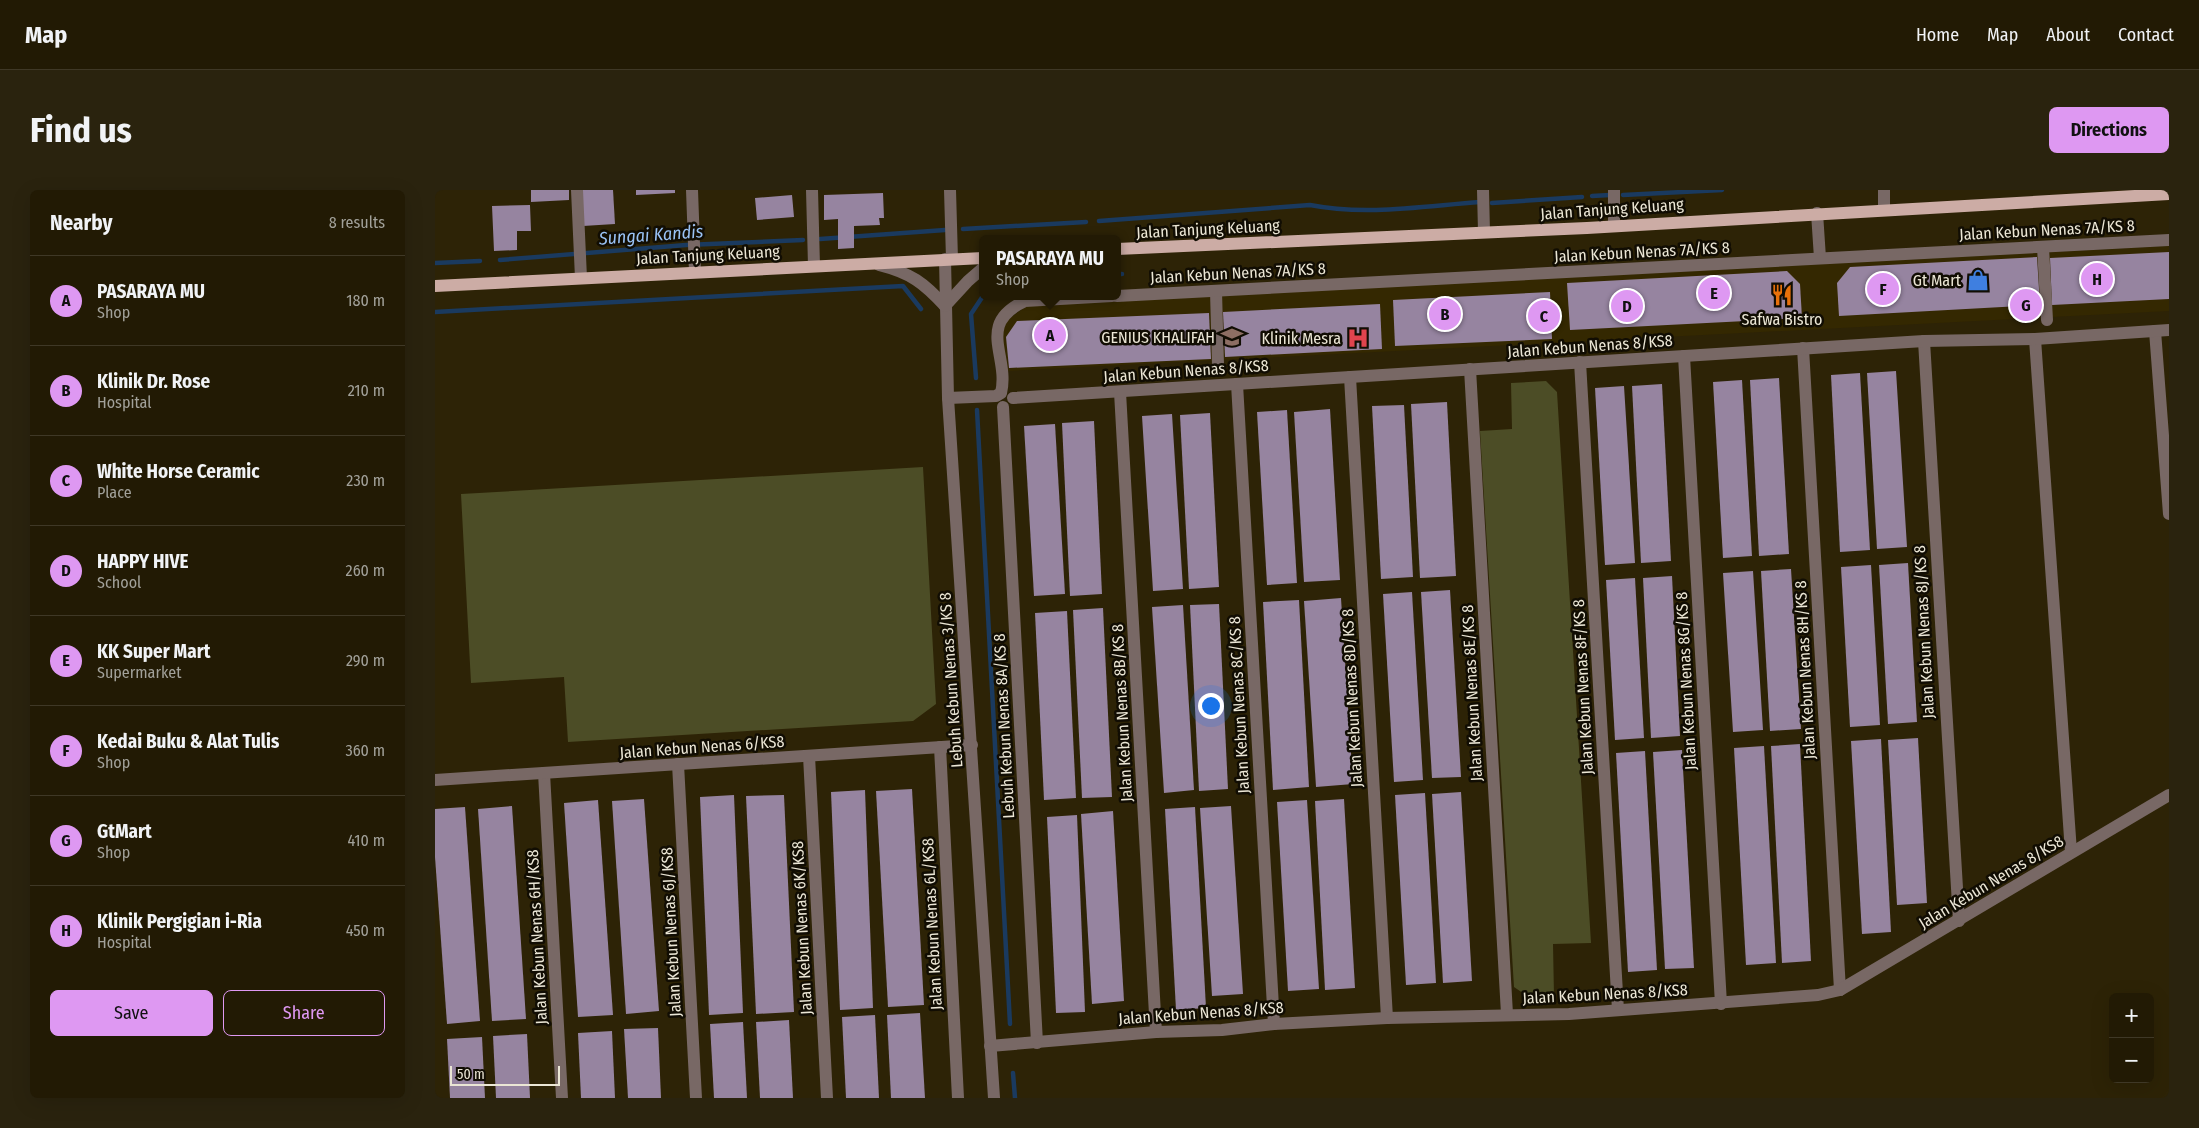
<!DOCTYPE html>
<html lang="en">
<head>
<meta charset="utf-8">
<style>
	:root { --surface:#221a04; --page:#2a230e; --text:#f1f3f6; --muted:#a2a19a; --line:#3f3826; --accent:#de98f2 }
	body { margin:0; font-family:"Fira Sans Condensed",sans-serif; background:var(--page); color:var(--text) }
	.controls { position:absolute; right:15px; bottom:15px; display:grid; overflow:hidden; border-radius:8px; box-shadow:0 5px 20px #0002 }
	.controls button { width:45px; height:45px; display:grid; place-items:center; padding:0; border:0; border-bottom:1px solid var(--line); background:var(--surface); color:var(--text); font:25px sans-serif }
	.scale { position:absolute; left:15px; bottom:12px; width:110px; box-sizing:border-box; padding-left:5px; border:2px solid #ebe6d5; border-top:0; font-size:14px; line-height:18px; white-space:nowrap; color:#ebe6d5; -webkit-text-stroke:4px #110d03; paint-order:stroke }
	.you { position:absolute; left:775px; top:515px; width:18px; height:18px; margin:-12px; border:4px solid #fff; border-radius:50%; background:#1a73e8; box-shadow:0 0 0 8px #1a73e833 }
	.badge { display:grid; place-items:center; width:32px; height:32px; border-radius:50%; background:var(--accent); color:#111; font-size:16px; font-weight:700 }
	.pin { position:absolute; translate:-50% -50%; border:2px solid #fff; box-shadow:0 1px 5px #0006 }
	.popup { position:absolute; left:544px; top:45px; width:142px; height:65px; box-sizing:border-box; display:grid; place-content:center; border-radius:8px; background:var(--surface); filter:drop-shadow(0 1px 4px #0005); font-size:16px; white-space:nowrap; color:var(--muted) }
	.popup b { font-size:19px; color:var(--text) }
	.popup::after { content:''; position:absolute; left:50%; top:100%; margin-left:-10px; border:10px solid transparent; border-top-color:var(--surface) }
	.list { margin:0; padding:0; list-style:none }
	h2 { display:flex; justify-content:space-between; align-items:center; height:65px; margin:0; padding:0 20px; font-size:21px }
	h2 small { font-size:16px; font-weight:400; color:var(--muted) }
	.list li { display:grid; grid-template-columns:32px 1fr auto; gap:15px; align-items:center; box-sizing:border-box; height:90px; padding:0 20px; border-top:1px solid var(--line) }
	.list b { display:block; font-size:19px; white-space:nowrap }
	.list p { margin:0; font-size:16px; white-space:nowrap; color:var(--muted) }
	.list em { font-size:16px; font-style:normal; color:var(--muted) }
	.actions { display:flex; gap:10px; padding:15px 20px }
	.actions a { flex:1; padding:11px 0; border:1px solid var(--accent); border-radius:8px; text-align:center; font-size:18px; color:var(--accent) }
	.actions .main { background:var(--accent); color:#111 }
	.map { position:relative; flex:none; width:1734px; height:908px; overflow:hidden; border-radius:8px }
	header { display:flex; align-items:center; gap:30px; box-sizing:border-box; height:70px; padding:0 25px; background:var(--surface); border-bottom:1px solid var(--line) }
	header strong { font-size:24px }
	nav { display:flex; gap:28px; margin-inline-start:auto; font-size:18px }
	.intro { display:flex; align-items:center; justify-content:space-between; box-sizing:border-box; height:120px; padding:0 30px }
	h1 { margin:0; font-size:35px }
	.button { padding:12px 22px; border-radius:8px; background:var(--accent); color:#111; font-size:18px; font-weight:700 }
	main { display:flex; gap:30px; padding:0 30px }
	aside { flex:1; background:var(--surface); border-radius:8px; box-shadow:0 5px 20px #0002 }
	.map>svg:first-child { display:block }
	.built { fill:#342801 }
	.green { fill:#4c4d26 }
	.lines { fill:none; stroke-linecap:round; stroke-linejoin:round }
	.stream { stroke:#1a3a5f; stroke-width:4.5 }
	.building { fill:#9684a0 }
	.minor { stroke:#786865; stroke-width:12 }
	.major { stroke:#ccaca5; stroke-width:12 }
	.labels { text-anchor:middle; dominant-baseline:central; stroke-width:5; stroke-linejoin:round; paint-order:stroke }
	.street-label { font-size:16px; fill:#ebe6d5; stroke:#110d03 }
	.poi-label { font-size:16px; fill:#ebe6d5; stroke:#110d03; text-anchor:end }
	.water-label { font-size:18px; font-style:italic; fill:#9ac3f6; stroke:#110d03 }
</style>
</head>
<body>
<header>
<strong>Map</strong>
<nav><a>Home</a><a>Map</a><a>About</a><a>Contact</a></nav>
</header>
<div class="intro"><h1>Find us</h1><a class="button">Directions</a></div>
<main>
<aside>
<h2>Nearby<small>8 results</small></h2>
<ul class="list">
<li><span class="badge">A</span><div><b>PASARAYA MU</b><p>Shop</p></div><em>180 m</em></li>
<li><span class="badge">B</span><div><b>Klinik Dr. Rose</b><p>Hospital</p></div><em>210 m</em></li>
<li><span class="badge">C</span><div><b>White Horse Ceramic</b><p>Place</p></div><em>230 m</em></li>
<li><span class="badge">D</span><div><b>HAPPY HIVE</b><p>School</p></div><em>260 m</em></li>
<li><span class="badge">E</span><div><b>KK Super Mart</b><p>Supermarket</p></div><em>290 m</em></li>
<li><span class="badge">F</span><div><b>Kedai Buku &amp; Alat Tulis</b><p>Shop</p></div><em>360 m</em></li>
<li><span class="badge">G</span><div><b>GtMart</b><p>Shop</p></div><em>410 m</em></li>
<li><span class="badge">H</span><div><b>Klinik Pergigian i-Ria</b><p>Hospital</p></div><em>450 m</em></li>
</ul>
<div class="actions"><a class="main">Save</a><a>Share</a></div>
</aside>
<div class="map">
<svg width="1734" height="908" viewBox="0 0 1734 908">
	<rect width="100%" height="100%" fill="#2d2306"/>
	<polygon class="built" points="1734,56 1734,121 571,181 567,141 571,131 592,116"/>
	<g class="green">
		<polygon points="1111,191 1122,202 1156,753 1118,754 1119,806 1092,806 1079,797 1045,241 1077,239 1076,193"/>
		<polygon points="488,277 501,514 478,531 133,552 129,487 36,493 26,304"/>
	</g>
	<g class="lines">
		<g class="stream">
			<polyline points="1188,5 1287,0"/>
			<polyline points="1157,6 1175,5"/>
			<polyline points="1057,13 1147,7"/>
			<path d="M664 31 875 15C931 26 989 16 1045 12"/>
			<polyline points="528,39 651,32"/>
			<polyline points="385,49 510,40"/>
			<polyline points="65,70 251,55 368,50"/>
			<polyline points="0,73 45,71"/>
			<polyline points="682,84 687,84"/>
			<polyline points="0,122 468,96 486,119"/>
			<polyline points="541,188 536,124 548,106"/>
			<polyline points="542,220 575,834"/>
			<polyline points="578,883 580,908"/>
		</g>
	</g>
	<g class="building">
		<polygon points="96,0 134,0 134,10 96,12"/>
		<polygon points="145,0 178,0 180,34 148,36"/>
		<polygon points="201,0 240,0 240,3 201,5"/>
		<polygon points="448,3 449,28 444,28 445,35 419,36 419,58 403,59 403,29 389,30 389,5"/>
		<polygon points="357,5 359,27 322,30 320,8"/>
		<polygon points="95,15 96,41 82,41 82,60 59,61 57,16"/>
		<polygon points="1734,62 1734,109 1617,115 1615,68"/>
		<polygon points="1602,67 1605,115 1404,126 1402,93 1415,77"/>
		<polygon points="1352,81 1365,94 1367,128 1135,140 1132,93"/>
		<polygon points="1115,102 1117,149 960,156 958,110"/>
		<polygon points="945,114 947,159 790,167 788,122"/>
		<polygon points="774,123 776,169 574,178 571,147 582,131"/>
		<polygon points="1461,181 1472,357 1442,359 1432,183"/>
		<polygon points="1425,183 1435,360 1405,362 1396,185"/>
		<polygon points="1344,188 1354,364 1324,366 1315,190"/>
		<polygon points="1307,190 1317,366 1288,368 1278,192"/>
		<polygon points="1227,194 1236,371 1206,373 1197,196"/>
		<polygon points="1189,196 1200,373 1170,375 1160,198"/>
		<polygon points="1012,212 1021,386 985,388 976,214"/>
		<polygon points="969,215 978,387 946,389 937,216"/>
		<polygon points="895,219 905,390 869,392 859,222"/>
		<polygon points="852,220 862,393 832,395 822,222"/>
		<polygon points="775,223 784,397 754,399 745,225"/>
		<polygon points="737,224 748,399 718,401 707,226"/>
		<polygon points="659,231 667,404 635,406 627,233"/>
		<polygon points="620,234 630,404 599,406 589,236"/>
		<polygon points="1473,373 1482,532 1453,534 1444,375"/>
		<polygon points="1436,375 1445,535 1415,537 1406,377"/>
		<polygon points="1356,379 1366,539 1335,541 1326,381"/>
		<polygon points="1318,381 1328,540 1298,542 1288,383"/>
		<polygon points="1237,386 1245,546 1216,548 1208,388"/>
		<polygon points="1200,388 1209,548 1180,550 1171,390"/>
		<polygon points="1015,400 1026,587 997,588 986,402"/>
		<polygon points="977,402 988,590 959,592 948,404"/>
		<polygon points="906,408 918,594 881,597 869,411"/>
		<polygon points="864,410 874,597 838,600 828,412"/>
		<polygon points="784,414 793,599 764,601 755,415"/>
		<polygon points="748,415 759,600 729,603 717,417"/>
		<polygon points="668,418 677,607 647,608 638,420"/>
		<polygon points="632,421 641,608 609,610 600,423"/>
		<polygon points="1483,548 1492,713 1462,715 1453,550"/>
		<polygon points="1446,549 1456,742 1427,744 1416,551"/>
		<polygon points="1365,554 1376,771 1347,773 1336,556"/>
		<polygon points="1329,556 1341,773 1311,775 1299,558"/>
		<polygon points="1247,560 1259,778 1230,779 1218,562"/>
		<polygon points="1210,561 1222,780 1193,782 1181,563"/>
		<polygon points="477,599 489,815 453,817 441,601"/>
		<polygon points="430,600 438,818 405,820 396,602"/>
		<polygon points="1026,602 1037,791 1008,793 997,604"/>
		<polygon points="990,603 1001,793 971,795 960,605"/>
		<polygon points="299,605 308,823 274,825 265,607"/>
		<polygon points="349,605 359,822 321,824 311,606"/>
		<polygon points="209,609 224,821 191,824 177,611"/>
		<polygon points="909,609 920,798 890,800 880,611"/>
		<polygon points="163,610 178,825 143,827 129,613"/>
		<polygon points="872,610 884,799 853,801 842,612"/>
		<polygon points="77,616 91,829 57,831 43,619"/>
		<polygon points="796,616 808,804 777,806 765,618"/>
		<polygon points="30,617 45,831 12,834 0,667 0,619"/>
		<polygon points="760,617 771,818 741,820 730,619"/>
		<polygon points="678,621 689,811 657,814 646,624"/>
		<polygon points="642,625 650,822 621,823 612,627"/>
		<polygon points="485,823 490,908 456,908 452,825"/>
		<polygon points="440,825 444,908 411,908 407,827"/>
		<polygon points="354,830 358,908 325,908 321,832"/>
		<polygon points="308,832 312,908 279,908 275,834"/>
		<polygon points="223,838 226,908 193,908 189,839"/>
		<polygon points="177,841 180,908 146,908 143,843"/>
		<polygon points="92,844 95,908 61,908 58,846"/>
		<polygon points="47,847 50,908 15,908 12,849"/>
	</g>
	<g class="lines">
		<g class="minor">
			<polyline points="142,0 146,88"/>
			<polyline points="257,0 260,82"/>
			<polyline points="377,0 379,76"/>
			<polyline points="515,0 517,69"/>
			<polyline points="1048,0 1049,42"/>
			<polyline points="1179,0 1179,35"/>
			<polyline points="1449,0 1449,19"/>
			<polyline points="1382,23 1385,68"/>
			<polyline points="1608,57 1612,130"/>
			<polyline points="510,69 513,208 559,908"/>
			<path d="M444 75C476 83 489 93 510 116"/>
			<polyline points="781,101 783,175"/>
			<polyline points="682,106 1734,50"/>
			<polyline points="510,116 533,91 548,78"/>
			<polyline points="1720,141 1734,324"/>
			<polyline points="1600,149 1636,662"/>
			<polyline points="1489,151 1524,731"/>
			<polyline points="1368,158 1405,800"/>
			<polyline points="1249,166 1286,814"/>
			<polyline points="1145,172 1183,820"/>
			<polyline points="1035,179 1072,824"/>
			<polyline points="915,187 952,828"/>
			<polyline points="802,194 839,834"/>
			<polyline points="685,202 721,842"/>
			<path d="M513 208 561 206 566 203C575 166 540 134 590 111L677 106"/>
			<polyline points="578,208 1489,151 1600,149 1734,140"/>
			<polyline points="568,217 602,853"/>
			<polyline points="505,557 523,908"/>
			<polyline points="374,566 392,908"/>
			<polyline points="243,574 261,908"/>
			<polyline points="109,583 127,908"/>
			<polyline points="0,590 537,555"/>
			<polyline points="555,856 721,842 787,840 839,834 952,828 1134,824 1383,805 1405,800 1734,605"/>
		</g>
		<g class="major">
			<polyline points="682,59 1152,38 1734,4"/>
			<polyline points="0,96 548,68"/>
		</g>
	</g>
	<defs>
		<g id="shop-bare" transform="scale(1.725)"><path d="M-5-2.5h2.3a2.7 3.5 0 0 1 5.4 0H5L5.5 6h-11ZM-1.5-2.5h3a1.5 2.3 0 0 0-3 0Z" fill="#3f7fe0" stroke="#110d03" stroke-width="2.5" paint-order="stroke"/></g>
		<g id="restaurant-bare" transform="scale(1.725)"><path d="M-5-6h1v4h1v-4h1v4h1v-4h1v5L-1.5 .5V6h-2V.5L-5-1ZM5-6V6H3V1.5H1.5Q1.5-4 5-6Z" fill="#e8710a" stroke="#110d03" stroke-width="2.5" paint-order="stroke"/></g>
		<g id="school-bare" transform="scale(1.725)"><path d="M0-5L7-2L0 1L-7-2ZM-4 1L0 2.5L4 1V4Q0 6-4 4Z" fill="#8d6e63" stroke="#110d03" stroke-width="2.5" paint-order="stroke"/></g>
		<g id="hospital-bare" transform="scale(1.725)"><path d="M-5-5h3v3.5h4V-5h3V5h-3V1.5h-4V5h-3Z" fill="#e0444e" stroke="#110d03" stroke-width="2.5" paint-order="stroke"/></g>
	</defs>
	<g fill-rule="evenodd">
		<use href="#shop-bare" x="1543" y="90"/>
		<use href="#restaurant-bare" x="1347" y="105"/>
		<use href="#school-bare" x="797" y="147"/>
		<use href="#hospital-bare" x="923" y="148"/>
	</g>
	<g class="labels">
		<g class="street-label">
			<text transform="translate(1177 19) rotate(-4)">Jalan Tanjung Keluang</text>
			<text transform="translate(773 39) rotate(-3)">Jalan Tanjung Keluang</text>
			<text transform="translate(1612 40) rotate(-3)">Jalan Kebun Nenas 7A/KS 8</text>
			<text transform="translate(1207 62) rotate(-3)">Jalan Kebun Nenas 7A/KS 8</text>
			<text transform="translate(273 65) rotate(-3)">Jalan Tanjung Keluang</text>
			<text transform="translate(803 83) rotate(-3)">Jalan Kebun Nenas 7A/KS 8</text>
			<text transform="translate(1155 156) rotate(-4)">Jalan Kebun Nenas 8/KS8</text>
			<text transform="translate(751 181) rotate(-4)">Jalan Kebun Nenas 8/KS8</text>
			<text transform="translate(1489 442) rotate(-93)">Jalan Kebun Nenas 8J/KS 8</text>
			<text transform="translate(1370 480) rotate(-93)">Jalan Kebun Nenas 8H/KS 8</text>
			<text transform="translate(516 490) rotate(-94)">Lebuh Kebun Nenas 3/KS 8</text>
			<text transform="translate(1251 491) rotate(-93)">Jalan Kebun Nenas 8G/KS 8</text>
			<text transform="translate(1148 497) rotate(-93)">Jalan Kebun Nenas 8F/KS 8</text>
			<text transform="translate(1037 503) rotate(-93)">Jalan Kebun Nenas 8E/KS 8</text>
			<text transform="translate(917 508) rotate(-93)">Jalan Kebun Nenas 8D/KS 8</text>
			<text transform="translate(804 515) rotate(-93)">Jalan Kebun Nenas 8C/KS 8</text>
			<text transform="translate(687 523) rotate(-93)">Jalan Kebun Nenas 8B/KS 8</text>
			<text transform="translate(569 536) rotate(-93)">Lebuh Kebun Nenas 8A/KS 8</text>
			<text transform="translate(267 557) rotate(-4)">Jalan Kebun Nenas 6/KS8</text>
			<text transform="translate(1556 692) rotate(-31)">Jalan Kebun Nenas 8/KS8</text>
			<text transform="translate(497 734) rotate(-93)">Jalan Kebun Nenas 6L/KS8</text>
			<text transform="translate(367 738) rotate(-93)">Jalan Kebun Nenas 6K/KS8</text>
			<text transform="translate(236 742) rotate(-93)">Jalan Kebun Nenas 6J/KS8</text>
			<text transform="translate(102 747) rotate(-93)">Jalan Kebun Nenas 6H/KS8</text>
			<text transform="translate(1170 804) rotate(-3)">Jalan Kebun Nenas 8/KS8</text>
			<text transform="translate(766 823) rotate(-4)">Jalan Kebun Nenas 8/KS8</text>
		</g>
		<g class="poi-label">
			<text x="1526" y="90">Gt Mart</text>
			<text x="1347" y="129" text-anchor="middle">Safwa Bistro</text>
			<text x="780" y="147">GENIUS KHALIFAH</text>
			<text x="906" y="148">Klinik Mesra</text>
		</g>
		<g class="water-label">
			<text transform="translate(216 45) rotate(-4)">Sungai Kandis</text>
		</g>
	</g>
</svg>
<div class="controls">
<button>+</button>
<button>−</button>
</div>
<div class="scale">50 m</div>
<div class="you"></div>
<div class="pin badge" style="left:615px;top:145px">A</div>
<div class="popup"><b>PASARAYA MU</b>Shop</div>
<div class="pin badge" style="left:1010px;top:124px">B</div>
<div class="pin badge" style="left:1109px;top:126px">C</div>
<div class="pin badge" style="left:1192px;top:116px">D</div>
<div class="pin badge" style="left:1279px;top:103px">E</div>
<div class="pin badge" style="left:1448px;top:99px">F</div>
<div class="pin badge" style="left:1591px;top:115px">G</div>
<div class="pin badge" style="left:1662px;top:89px">H</div>
</div>
</main>
</body>
</html>
